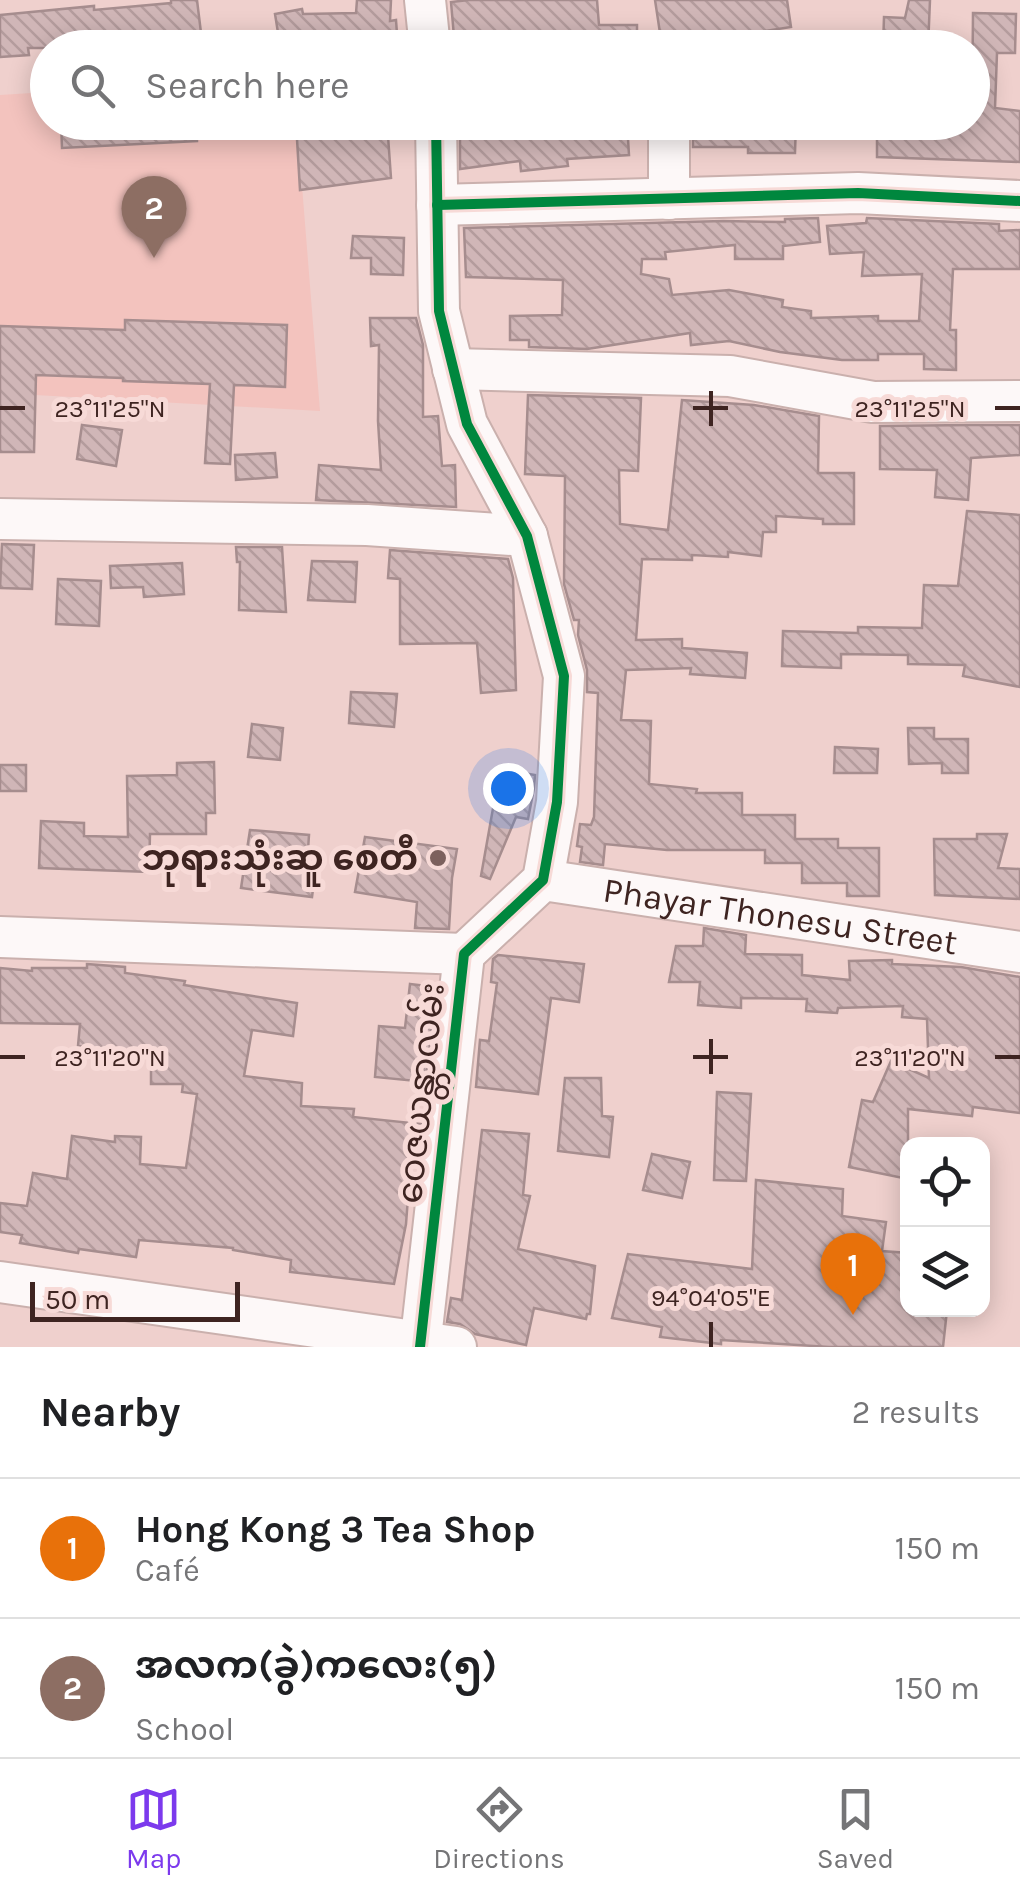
<!DOCTYPE html>
<html lang="en">
<head>
<meta charset="utf-8">
<style>
	:root { --surface:#fff; --page:#f6f6f6; --text:#202124; --muted:#757577; --line:#e0e0e0; --accent:#7c3aed }
	body { margin:0; font-family:Karla,"Noto Sans Myanmar",sans-serif; background:var(--page); color:var(--text) }
	.controls { position:absolute; right:30px; bottom:30px; display:grid; overflow:hidden; border-radius:20px; box-shadow:0 5px 25px #0003 }
	.controls button { width:90px; height:90px; display:grid; place-items:center; padding:0; border:0; border-bottom:2px solid var(--line); background:var(--surface); color:var(--text); font:50px sans-serif }
	.scale { position:absolute; left:30px; bottom:25px; width:210px; box-sizing:border-box; padding-left:10px; border:5px solid #3e2421; border-top:0; font-size:28px; line-height:35px; white-space:nowrap; color:#3e2421; -webkit-text-stroke:8px #f7dad7; paint-order:stroke }
	.you { position:absolute; left:508px; top:788px; width:35px; height:35px; margin:-25px; border:8px solid #fff; border-radius:50%; background:#1a73e8; box-shadow:0 0 0 15px #1a73e833 }
	.badge { display:grid; place-items:center; width:65px; height:65px; border-radius:50%; background:var(--accent); color:#fff; font-size:32px; font-weight:700 }
	.pin { position:absolute; translate:-50% -82px; filter:drop-shadow(0 2px 5px #0008) }
	.pin::after { content:''; position:absolute; top:52px; width:35px; height:30px; background:inherit; clip-path:polygon(0 0,100% 0,50% 100%) }
	.list { margin:0; padding:0; list-style:none }
	h2 { display:flex; justify-content:space-between; align-items:center; height:130px; margin:0; padding:0 40px; font-size:42px }
	h2 small { font-size:32px; font-weight:400; color:var(--muted) }
	.list li { display:grid; grid-template-columns:65px 1fr auto; gap:30px; align-items:center; box-sizing:border-box; height:140px; padding:0 40px; border-top:2px solid var(--line) }
	.list b { display:block; font-size:38px; white-space:nowrap }
	.list p { margin:0; font-size:32px; white-space:nowrap; color:var(--muted) }
	.list em { font-size:32px; font-style:normal; color:var(--muted) }
	.icon { flex:none; width:55px; height:55px; fill:none; stroke:currentColor; stroke-width:2; stroke-linecap:round; stroke-linejoin:round }
	.map { position:relative; flex:none; width:1020px; height:1347px; overflow:hidden }
	.search { position:absolute; background:var(--surface); box-shadow:0 5px 25px #0003; left:30px; right:30px; top:30px; height:110px; display:flex; align-items:center; gap:25px; box-sizing:border-box; padding:0 35px; border-radius:55px; color:var(--muted); font-size:38px }
	.sheet { height:410px; background:var(--surface) }
	nav { display:flex; justify-content:space-around; align-items:center; box-sizing:border-box; height:140px; border-top:2px solid var(--line); background:var(--surface); font-size:28px; color:var(--muted) }
	nav a { display:grid; justify-items:center; gap:5px }
	nav .on { color:var(--accent) }
	.map>svg:first-child { display:block }
	.built { fill:#f3c3be }
	.building { fill:url(#building-back-hatch); stroke:#a68d8e; stroke-width:2.5 }
	.lines { fill:none; stroke-linecap:round; stroke-linejoin:round }
	.minor-casing { stroke:#cab0ad; stroke-width:44 }
	.minor { stroke:#fdf8f8; stroke-width:40 }
	.cycleway-casing { stroke:#f7dad7; stroke-width:16 }
	.cycleway { stroke:#00873e; stroke-width:10 }
	.ticks { fill:none; stroke:#3e2421; stroke-width:4 }
	.poi-dot { fill:#7c605d; stroke:#f7dad7; stroke-width:4 }
	.labels { text-anchor:middle; dominant-baseline:central; stroke-width:10; stroke-linejoin:round; paint-order:stroke }
	.poi-label { font-size:35px; font-weight:bold; fill:#3e2421; stroke:#f7dad7; text-anchor:end }
	.street-label { font-size:35px; fill:#3e2421; stroke:#f7dad7 }
	.ticks-label { font-size:25px; text-anchor:middle; fill:#3e2421; stroke:#f7dad7; stroke-width:10; stroke-linejoin:round; paint-order:stroke }
</style>
</head>
<body>
<div class="map">
<svg width="1020" height="1347" viewBox="0 0 1020 1347">
	<defs>
		<pattern id="building-back-hatch" width="6" height="6" patternUnits="userSpaceOnUse" patternTransform="scale(2.5)"><rect width="6" height="6" fill="#d0b6b7"/><path d="M-1 5l2 2M0 0l6 6M5-1l2 2" fill="none" stroke="#b49c9d"/></pattern>
	</defs>
	<rect width="100%" height="100%" fill="#efd0cd"/>
	<polygon class="built" points="47,92 48,122 297,123 320,411 0,393 0,95"/>
	<g class="building">
		<polygon points="171,0 197,0 202,41 177,44 176,39 89,48 28,48 29,55 0,57 0,15 94,6 94,10 171,3"/>
		<polygon points="357,0 391,0 390,21 396,20 398,48 374,48 373,36 329,36 280,45 275,14 302,9 303,14 356,13"/>
		<polygon points="469,0 597,0 599,25 637,25 637,48 455,48 451,2"/>
		<polygon points="655,0 787,0 791,27 726,37 725,48 683,48 684,33 660,33"/>
		<polygon points="909,0 930,0 928,48 883,48 884,17 905,18"/>
		<polygon points="973,13 1016,14 1015,53 997,53 995,108 1020,111 1020,162 877,157 877,124 940,126 940,122 972,122"/>
		<polygon points="61,122 197,122 197,141 62,148"/>
		<polygon points="296,122 387,122 391,178 300,190"/>
		<polygon points="478,122 627,122 629,155 567,159 568,166 521,171 520,161 460,169 460,125"/>
		<polygon points="693,122 796,122 795,153 748,153 748,147 693,147"/>
		<polygon points="818,218 820,242 783,246 783,259 735,259 735,245 665,252 666,259 642,259 641,274 669,279 672,295 729,290 783,300 782,307 811,311 811,318 878,316 878,321 919,321 922,274 862,276 864,252 830,254 827,226 866,223 867,218 999,224 999,231 1020,230 1020,269 953,269 950,330 956,330 956,370 924,369 924,354 878,354 878,360 842,360 780,352 729,341 691,345 690,333 587,349 529,347 529,340 510,340 510,316 562,315 563,280 466,277 464,228 723,221 785,222 785,219"/>
		<polygon points="353,236 404,238 403,275 371,274 371,258 351,258"/>
		<polygon points="370,318 416,318 423,345 423,417 438,416 442,466 455,465 456,507 316,500 319,465 381,470 378,421 379,345 371,346"/>
		<polygon points="125,320 287,325 285,387 234,385 230,464 205,463 210,384 123,381 123,378 36,375 34,452 0,452 0,326 125,330"/>
		<polygon points="528,395 641,398 638,471 619,470 620,524 668,530 682,400 754,405 819,416 818,473 854,473 854,524 823,524 823,519 776,516 776,532 763,532 761,556 728,552 728,557 692,555 692,560 642,559 636,640 682,639 682,648 747,653 745,678 690,674 691,668 626,670 621,720 651,721 649,784 697,789 696,793 742,793 742,815 795,815 795,839 838,839 838,848 879,848 879,896 847,896 847,883 802,883 802,863 765,863 765,850 667,850 605,844 603,865 580,862 582,847 577,846 580,824 591,825 594,817 598,693 587,692 587,670 578,635 579,620 574,620 564,584 565,476 525,474"/>
		<polygon points="82,425 122,430 116,466 77,459"/>
		<polygon points="970,425 1020,425 1020,455 971,458 968,500 935,497 937,470 880,469 880,426"/>
		<polygon points="275,453 277,477 236,480 235,455"/>
		<polygon points="967,511 1020,515 1020,687 963,676 965,665 908,664 908,655 841,654 841,668 782,666 783,631 858,633 858,627 922,628 924,585 958,586"/>
		<polygon points="2,544 34,545 32,589 0,588"/>
		<polygon points="236,547 282,547 286,612 239,610 240,562 237,562"/>
		<polygon points="390,550 508,559 513,578 516,690 481,693 477,643 400,644 400,579 388,578"/>
		<polygon points="312,561 357,562 355,602 308,600"/>
		<polygon points="182,563 184,594 144,597 143,587 111,588 110,566"/>
		<polygon points="58,579 101,581 99,626 56,624"/>
		<polygon points="351,692 397,694 394,727 349,723"/>
		<polygon points="252,724 283,728 280,760 248,757"/>
		<polygon points="908,728 934,728 934,739 968,739 968,773 942,773 942,763 909,764"/>
		<polygon points="835,747 878,749 877,773 834,773"/>
		<polygon points="214,762 215,813 206,813 206,834 150,834 149,872 39,868 41,821 84,823 84,836 128,837 127,776 177,775 177,763"/>
		<rect x="0" y="765" width="26" height="26"/>
		<polygon points="500,769 535,775 534,788 528,819 516,817 490,879 481,876"/>
		<polygon points="250,830 309,835 307,865 316,866 312,897 241,888"/>
		<polygon points="977,834 1007,834 998,868 1020,869 1020,899 935,895 934,839 977,839"/>
		<polygon points="365,837 457,849 452,878 449,929 415,928 417,902 355,892"/>
		<polygon points="704,928 746,935 745,954 802,955 802,975 850,980 849,961 892,960 892,964 961,967 1020,977 1020,1113 973,1107 972,1116 908,1109 908,1179 849,1167 862,1100 873,1102 891,1061 929,1078 927,1019 902,1017 903,1006 838,1008 837,1013 806,1011 807,999 741,998 741,1008 698,1005 700,982 669,982 676,946 703,946"/>
		<polygon points="498,955 584,964 579,1002 551,998 538,1094 476,1087 480,1040 489,1041 497,983 491,982 493,959"/>
		<polygon points="87,964 125,967 125,973 185,981 184,985 297,1003 293,1036 252,1030 244,1076 302,1083 301,1106 354,1109 353,1117 421,1124 417,1159 411,1158 406,1224 394,1284 290,1272 291,1260 233,1250 233,1248 139,1240 136,1257 79,1249 78,1253 20,1243 22,1235 0,1232 0,1203 27,1206 33,1173 67,1179 72,1136 115,1142 115,1136 141,1137 140,1164 186,1168 197,1094 182,1092 183,1084 151,1084 151,1054 78,1046 80,1024 0,1023 0,968 32,971 32,968 87,968"/>
		<polygon points="410,984 436,987 426,1082 375,1077 379,1026 405,1028"/>
		<polygon points="565,1078 601,1078 602,1116 613,1117 609,1157 558,1151"/>
		<polygon points="717,1092 751,1094 746,1181 714,1180"/>
		<polygon points="482,1130 529,1134 523,1195 530,1196 518,1249 595,1266 590,1314 587,1314 586,1319 534,1308 526,1345 475,1334 460,1324 447,1322 451,1298 462,1300"/>
		<polygon points="652,1154 690,1162 682,1198 643,1190"/>
		<polygon points="756,1180 843,1189 842,1216 886,1222 882,1251 908,1253 908,1310 947,1310 943,1347 829,1347 721,1340 721,1344 660,1337 662,1327 612,1318 628,1254 752,1269"/>
	</g>
	<g class="lines">
		<g class="minor-casing">
			<g id="minor">
				<polyline points="425,0 430,48"/>
				<polyline points="669,199 669,122"/>
				<polyline points="437,205 858,193 1020,201"/>
				<polyline points="453,369 730,376 873,402 1020,401"/>
				<polyline points="0,519 367,525 527,536"/>
				<path id="s1" d="M543 880 1020 952"/>
				<polyline points="0,937 464,954"/>
				<polyline points="0,1282 456,1347"/>
				<polyline points="420,1347 464,954 543,880 557,802 564,676 527,536 467,424 439,311 436,122"/>
			</g>
		</g>
		<use href="#minor" class="minor"/>
		<g class="cycleway-casing">
			<g id="cycleway">
				<polyline points="437,205 858,193 1020,201"/>
				<polyline points="420,1347 464,954 543,880 557,802 564,676 527,536 467,424 439,311 436,122"/>
			</g>
		</g>
		<use href="#cycleway" class="cycleway"/>
	</g>
	<path class="ticks" d="M711 391V426M0 408H25M693 408H728M995 408H1020M711 1039V1074M0 1057H25M693 1057H728M995 1057H1020M711 1322V1347"/>
	<circle class="poi-dot" cx="438" cy="858" r="10"/>
	<g class="labels">
		<g class="poi-label">
			<text x="418" y="858">ဘုရားသုံးဆူ စေတီ</text>
		</g>
		<g class="street-label">
			<text stroke="none"><textPath href="#s1" startOffset="240">Phayar Thonesu Street</textPath></text>
			<text transform="translate(421 1093) rotate(-84)">ဝေဇယန္တာလမ်း</text>
		</g>
	</g>
	<g class="ticks-label">
		<text x="110" y="417">23°11'25"N</text>
		<text x="910" y="417">23°11'25"N</text>
		<text x="110" y="1066">23°11'20"N</text>
		<text x="910" y="1066">23°11'20"N</text>
		<text x="711" y="1306">94°04'05"E</text>
	</g>
</svg>
<div class="controls">
<button><svg class="icon" aria-label="locate" viewBox="0 0 24 24"><circle cx="12" cy="12" r="6"/><path d="M12 2v4M12 18v4M2 12h4M18 12h4"/></svg></button>
<button><svg class="icon" aria-label="layers" viewBox="0 0 24 24"><path d="M12 4l9 5-9 5-9-5zM3 14l9 5 9-5"/></svg></button>
</div>
<div class="scale">50 m</div>
<div class="you"></div>
<div class="pin badge" style="left:853px;top:1315px;background:#e8710a">1</div>
<div class="pin badge" style="left:154px;top:258px;background:#8d6e63">2</div>
<div class="search"><svg class="icon" aria-label="search" viewBox="0 0 24 24"><circle cx="10" cy="10" r="6"/><path d="M15 15l6 6"/></svg>Search here</div>
</div>
<section class="sheet">
<h2>Nearby<small>2 results</small></h2>
<ul class="list">
<li><span class="badge" style="background:#e8710a">1</span><div><b>Hong Kong 3 Tea Shop</b><p>Café</p></div><em>150 m</em></li>
<li><span class="badge" style="background:#8d6e63">2</span><div><b>အလက(ခွဲ)ကလေး(၅)</b><p>School</p></div><em>150 m</em></li>
</ul>
</section>
<nav>
<a class="on"><svg class="icon" aria-label="map" viewBox="0 0 24 24"><path d="M3 6l6-2 6 2 6-2v14l-6 2-6-2-6 2zM9 4v14M15 6v14"/></svg>Map</a>
<a><svg class="icon" aria-label="directions" viewBox="0 0 24 24"><path d="M12 3l9 9-9 9-9-9zM9 14v-3h6M13 9l2 2-2 2"/></svg>Directions</a>
<a><svg class="icon" aria-label="saved" viewBox="0 0 24 24"><path d="M7 4h10v16l-5-4-5 4z"/></svg>Saved</a>
</nav>
</body>
</html>
